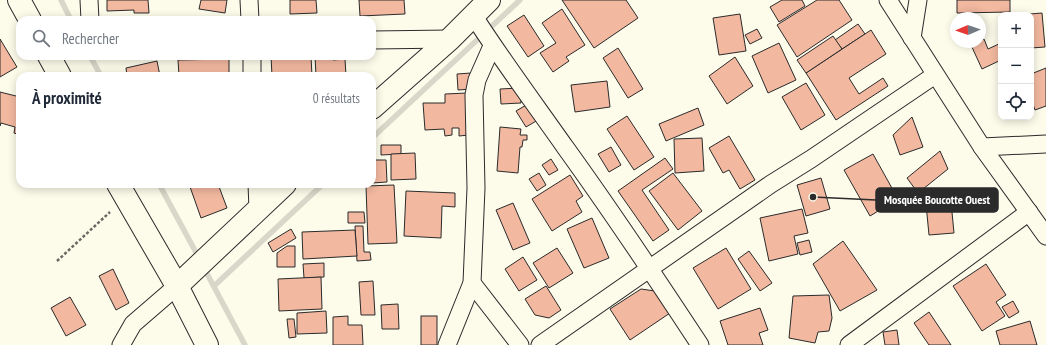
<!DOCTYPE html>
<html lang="fr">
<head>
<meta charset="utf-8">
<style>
	:root { --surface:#fff; --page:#f2f2f3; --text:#1f2937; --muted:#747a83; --line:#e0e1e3 }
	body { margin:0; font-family:"PT Sans Narrow",sans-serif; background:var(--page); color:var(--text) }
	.controls { position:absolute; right:12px; top:12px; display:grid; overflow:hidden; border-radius:8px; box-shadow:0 2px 10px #0003 }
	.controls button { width:36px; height:36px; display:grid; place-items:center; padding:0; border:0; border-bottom:1px solid var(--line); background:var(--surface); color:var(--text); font:20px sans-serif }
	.compass { position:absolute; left:950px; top:12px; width:36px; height:36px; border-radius:50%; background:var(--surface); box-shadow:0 2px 10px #0003; rotate:268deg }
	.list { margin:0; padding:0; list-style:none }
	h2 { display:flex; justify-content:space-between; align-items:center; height:52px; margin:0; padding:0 16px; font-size:17px }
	h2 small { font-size:13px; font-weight:400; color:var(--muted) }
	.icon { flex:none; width:22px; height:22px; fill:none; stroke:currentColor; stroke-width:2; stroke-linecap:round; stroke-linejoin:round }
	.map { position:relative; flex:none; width:1046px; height:345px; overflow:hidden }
	.search { position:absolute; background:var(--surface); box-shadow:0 2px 10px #0003; left:16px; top:16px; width:360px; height:44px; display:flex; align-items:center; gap:10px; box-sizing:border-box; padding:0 14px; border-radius:12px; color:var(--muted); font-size:15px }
	.panel { position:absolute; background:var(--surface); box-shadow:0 2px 10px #0003; left:16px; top:72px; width:360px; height:116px; border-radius:12px }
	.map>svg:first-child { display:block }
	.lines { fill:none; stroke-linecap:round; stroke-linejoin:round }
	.stream { stroke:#d8d7c9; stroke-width:5.5 }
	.building { fill:#f2b8a0; stroke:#2b2b2b }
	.minor-casing { stroke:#2b2b2b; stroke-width:19 }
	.tertiary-casing { stroke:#2b2b2b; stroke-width:24 }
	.primary-casing { stroke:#2b2b2b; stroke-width:24 }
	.path { stroke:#6a6964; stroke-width:2.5; stroke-dasharray:3 2; stroke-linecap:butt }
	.minor { stroke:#fdfbea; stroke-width:17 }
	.tertiary { stroke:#fdfbea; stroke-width:22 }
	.primary { stroke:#fdfbea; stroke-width:22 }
	.leader { fill:none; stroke:#2b2b2b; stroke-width:1.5 }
	.callout-dot { fill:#2b2b2b; stroke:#fdfbea; stroke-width:1.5 }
	.callout { fill:#2b2b2b; stroke:#2b2b2b; stroke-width:1.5 }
	.callout-label { font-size:12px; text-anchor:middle; font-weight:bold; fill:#fff }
</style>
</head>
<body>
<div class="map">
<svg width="1046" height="345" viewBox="0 0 1046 345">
	<rect width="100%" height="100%" fill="#fdfbea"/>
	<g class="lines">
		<g class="stream">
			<polyline points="61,0 71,20"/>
			<polyline points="90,56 101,76"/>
			<polyline points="372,138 520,0"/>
			<polyline points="159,184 199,258"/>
			<polyline points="204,268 245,345"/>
			<polyline points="214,286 323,184"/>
		</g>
	</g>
	<g class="building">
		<polygon points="107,0 148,0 149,13 134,13 134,10 107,11"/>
		<polygon points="201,0 227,0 225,13 199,9"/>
		<polygon points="290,0 316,0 317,13 290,14"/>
		<polygon points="359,0 404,0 405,14 360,16"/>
		<polygon points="562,0 626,0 638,18 594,48"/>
		<polygon points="782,0 802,0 805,6 779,22 770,7"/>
		<polygon points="817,0 839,0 852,20 797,57 777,25"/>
		<polygon points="957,0 1010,0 1010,12 957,13"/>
		<polygon points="562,9 585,45 566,57 569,61 553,72 540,53 556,43 542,23"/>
		<polygon points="1042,13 1045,47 1031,48 1031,15 1018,15"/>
		<polygon points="740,14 746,51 719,55 713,18"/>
		<polygon points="524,15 544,46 528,57 507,26"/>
		<polygon points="858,24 865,34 842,49 835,40"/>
		<polygon points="757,29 762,38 750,44 745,35"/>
		<polygon points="871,30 886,54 849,78 859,94 883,78 888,86 836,120 806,73"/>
		<polygon points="833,36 842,49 806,73 797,60"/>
		<polygon points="0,39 17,67 0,77"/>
		<polygon points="984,39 988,49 1001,43 1001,60 982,69 971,45"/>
		<polygon points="779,43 796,80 768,93 752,56"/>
		<polygon points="618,48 643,89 628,98 603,58"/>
		<polygon points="271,56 311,56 312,76 272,76"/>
		<polygon points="315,56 333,56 333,60 345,59 346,76 316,76"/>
		<polygon points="735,57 753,86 727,104 709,76"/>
		<polygon points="229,59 229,76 179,76 178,60"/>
		<polygon points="157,61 160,76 127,76 126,68"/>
		<polygon points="1046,68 1046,106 1035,110 1031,99 1031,74"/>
		<polygon points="471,73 472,89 458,90 457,74"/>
		<polygon points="607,81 610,107 575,112 571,85"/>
		<polygon points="806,83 825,115 801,130 782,97"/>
		<polygon points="520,88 521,103 501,104 500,89"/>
		<polygon points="0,92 20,97 20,135 14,133 15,127 1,123 0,126"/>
		<polygon points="467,93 469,135 459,136 459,128 452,128 452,135 445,136 444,129 425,130 423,103 445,103 445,94"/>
		<polygon points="528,104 538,120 526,127 516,111"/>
		<polygon points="698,108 704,125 666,141 659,124"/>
		<polygon points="627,116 654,157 634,170 607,129"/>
		<polygon points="912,117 923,147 900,155 893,135"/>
		<polygon points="500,127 521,129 520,135 527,135 527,140 523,140 522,147 520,147 518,173 497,171"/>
		<polygon points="729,136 755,180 740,189 729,170 723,173 709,148"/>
		<polygon points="702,138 704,171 675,173 674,139"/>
		<polygon points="381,145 401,145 401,154 381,155"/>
		<polygon points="611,147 621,165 609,172 598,154"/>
		<polygon points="940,151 948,169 918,193 907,178"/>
		<polygon points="415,153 416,179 391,180 391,154"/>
		<polygon points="873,154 898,199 870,216 844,170"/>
		<polygon points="665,158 673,169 642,190 669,230 653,241 618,191"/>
		<polygon points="551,159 558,170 549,175 542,165"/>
		<polygon points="372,160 386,160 387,182 372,183"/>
		<polygon points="539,173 546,185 537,191 529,179"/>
		<polygon points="673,173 702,211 678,230 649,191"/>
		<polygon points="570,175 583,196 576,201 582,212 552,231 532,199"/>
		<polygon points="821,178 830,209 806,216 797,185"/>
		<polygon points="189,184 218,184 227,208 201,218"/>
		<polygon points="394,185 397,243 368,244 366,186"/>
		<polygon points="406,191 455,193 455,207 442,206 441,238 404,236"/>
		<polygon points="951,202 954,233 929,235 926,204"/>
		<polygon points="513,203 530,243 513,250 496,210"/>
		<polygon points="802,209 808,233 794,236 798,254 769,261 760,218"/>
		<polygon points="348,212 364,212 365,223 348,223"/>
		<polygon points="592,218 609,258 584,268 567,229"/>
		<polygon points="355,226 363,226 364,252 370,252 371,260 357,261"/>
		<polygon points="291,229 296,238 273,252 268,243"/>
		<polygon points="355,230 357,256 303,259 302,232"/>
		<polygon points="809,240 812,252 800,255 797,243"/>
		<polygon points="843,241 877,290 840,311 813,264"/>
		<polygon points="287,246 295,246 295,267 277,267 277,253"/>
		<polygon points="557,248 573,273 549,288 533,263"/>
		<polygon points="726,248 751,289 718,309 693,268"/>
		<polygon points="749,251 772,283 760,291 738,259"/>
		<polygon points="523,257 537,280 519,291 505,269"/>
		<polygon points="324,263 324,277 304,278 303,264"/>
		<polygon points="986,264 1006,295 996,302 1005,316 982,331 953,286"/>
		<polygon points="113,269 129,303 116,310 99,276"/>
		<polygon points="321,277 322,309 279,311 278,279"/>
		<polygon points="373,281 375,315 361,315 359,282"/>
		<polygon points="546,286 561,310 549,318 535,315 525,299"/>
		<polygon points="641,289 655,291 670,313 630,340 610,309"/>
		<polygon points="829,295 832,318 829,331 818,332 815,343 789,338 793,296"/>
		<polygon points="70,297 86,325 66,336 51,308"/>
		<polygon points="1013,301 1019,312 1009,318 1002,307"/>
		<polygon points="398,304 399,329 382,329 381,305"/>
		<polygon points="760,308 768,330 759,333 763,345 728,345 720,321"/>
		<polygon points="326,311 327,333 297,334 297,313"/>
		<polygon points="929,312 951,345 929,345 914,323"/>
		<polygon points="348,316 348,325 362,325 363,345 333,345 333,317"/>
		<rect x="421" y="316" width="16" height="29"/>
		<polygon points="287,319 294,319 296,337 289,338"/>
		<polygon points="1030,321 1037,345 1000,345 996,331"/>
		<polygon points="897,330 899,345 885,345 883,332"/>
	</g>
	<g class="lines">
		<g class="minor-casing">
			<g id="minor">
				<polyline points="89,0 90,20"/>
				<polyline points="249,0 250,20"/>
				<polyline points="888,0 982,147 1046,236"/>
				<path d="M473 15C502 60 534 103 565 147 612 212 656 278 700 345"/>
				<polyline points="912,38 918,0"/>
				<polyline points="372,40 450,39"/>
				<polyline points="252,56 252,76"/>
				<polyline points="982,147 1046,144"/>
				<polyline points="257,184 258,209"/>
				<polyline points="472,283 520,345"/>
				<polyline points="121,345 133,324 177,286"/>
				<polyline points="447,345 472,283 476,188 474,95 477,80 492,46"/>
				<polyline points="540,345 771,184 811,159 935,75"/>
				<polyline points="849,345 1029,212"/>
			</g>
		</g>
		<g class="tertiary-casing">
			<g id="tertiary">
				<polyline points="372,108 450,39 489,0"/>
				<polyline points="177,286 285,184"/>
			</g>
		</g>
		<g class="primary-casing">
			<g id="primary">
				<polyline points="19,0 30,20"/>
				<polyline points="49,56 60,76"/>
				<polyline points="118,184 177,286 207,345"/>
			</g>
		</g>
		<polyline class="path" points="57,261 110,212"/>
		<use href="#minor" class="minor"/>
		<use href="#tertiary" class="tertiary"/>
		<use href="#primary" class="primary"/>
	</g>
	<path class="leader" d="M813 197L876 200"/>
	<circle class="callout-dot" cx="813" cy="197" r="4"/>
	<rect class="callout" x="876" y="188" width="122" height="24" rx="4"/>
	<g class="callout-label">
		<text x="937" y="204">Mosquée Boucotte Ouest</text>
	</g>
</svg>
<div class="controls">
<button>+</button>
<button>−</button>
<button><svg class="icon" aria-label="locate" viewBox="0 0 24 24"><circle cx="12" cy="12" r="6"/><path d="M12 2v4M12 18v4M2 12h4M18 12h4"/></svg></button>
</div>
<svg class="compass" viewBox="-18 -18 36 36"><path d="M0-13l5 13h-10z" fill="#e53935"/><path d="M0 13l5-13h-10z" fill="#747a83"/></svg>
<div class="search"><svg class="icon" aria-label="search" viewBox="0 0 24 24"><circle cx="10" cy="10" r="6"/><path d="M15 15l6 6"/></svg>Rechercher</div>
<section class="panel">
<h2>À proximité<small>0 résultats</small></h2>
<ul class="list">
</ul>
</section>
</div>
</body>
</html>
